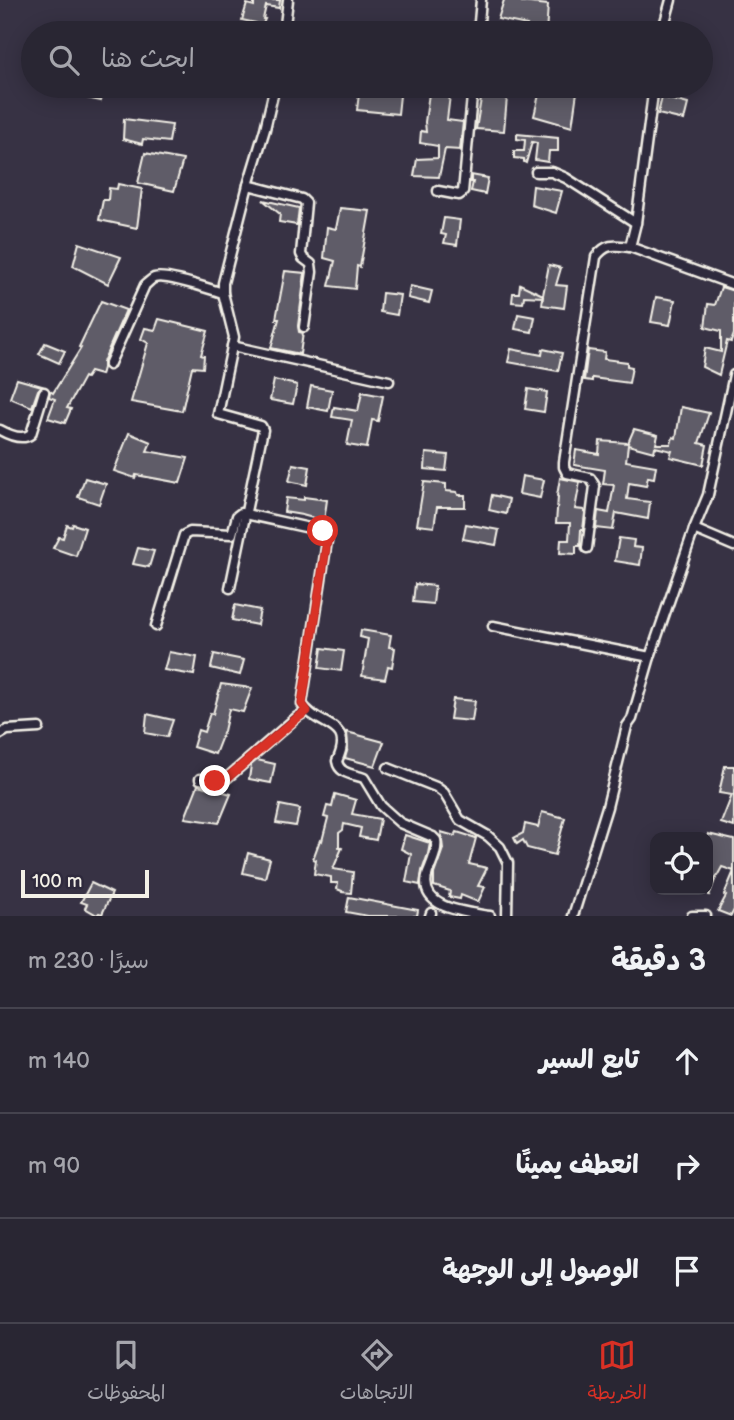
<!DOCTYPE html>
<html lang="ar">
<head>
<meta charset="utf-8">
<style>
	:root { --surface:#292633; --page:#35323f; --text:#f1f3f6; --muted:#a5a5ac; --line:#45434e; --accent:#d93025 }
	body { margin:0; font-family:"Balsamiq Sans","Playpen Sans Arabic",sans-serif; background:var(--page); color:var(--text); direction:rtl }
	.controls { position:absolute; right:21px; bottom:21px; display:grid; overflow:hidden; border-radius:14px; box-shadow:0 4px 18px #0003 }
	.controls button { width:63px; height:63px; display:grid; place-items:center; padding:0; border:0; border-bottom:2px solid var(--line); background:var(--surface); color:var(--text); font:35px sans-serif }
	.scale { position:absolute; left:21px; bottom:18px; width:128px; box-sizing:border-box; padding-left:7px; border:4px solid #f4f1e8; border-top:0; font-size:19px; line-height:24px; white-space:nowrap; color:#f4f1e8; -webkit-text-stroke:5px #2f2a3d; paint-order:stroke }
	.stop { position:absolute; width:21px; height:21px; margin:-16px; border:5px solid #d93025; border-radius:50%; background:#fff }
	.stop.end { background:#d93025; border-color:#fff; box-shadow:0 2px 7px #0008 }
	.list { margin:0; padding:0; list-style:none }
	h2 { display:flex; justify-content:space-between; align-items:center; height:91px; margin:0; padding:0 28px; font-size:30px }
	h2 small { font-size:23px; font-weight:400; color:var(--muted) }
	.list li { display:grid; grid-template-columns:46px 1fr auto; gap:21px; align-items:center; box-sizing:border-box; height:105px; padding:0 28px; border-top:2px solid var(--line) }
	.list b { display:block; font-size:26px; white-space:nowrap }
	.list em { font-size:23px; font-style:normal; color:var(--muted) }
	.icon { flex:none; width:38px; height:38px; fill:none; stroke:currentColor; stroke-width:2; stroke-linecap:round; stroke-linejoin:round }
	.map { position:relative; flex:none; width:734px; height:916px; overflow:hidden; direction:ltr }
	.search { position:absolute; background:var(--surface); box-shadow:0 4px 18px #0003; left:21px; right:21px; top:21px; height:77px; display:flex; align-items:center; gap:18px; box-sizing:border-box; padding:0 24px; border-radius:38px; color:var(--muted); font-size:26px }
	.sheet { height:406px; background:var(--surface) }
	nav { display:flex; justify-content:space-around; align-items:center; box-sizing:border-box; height:98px; border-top:2px solid var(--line); background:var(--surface); font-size:19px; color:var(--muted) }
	nav a { display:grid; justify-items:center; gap:4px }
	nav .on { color:var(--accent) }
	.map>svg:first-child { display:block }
	.building { fill:#5f5c67; stroke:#f4f1e8; stroke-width:2 }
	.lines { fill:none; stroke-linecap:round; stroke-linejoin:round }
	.minor-casing { stroke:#f4f1e8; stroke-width:13 }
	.minor { stroke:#2f2a3d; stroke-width:8 }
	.route { stroke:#d93025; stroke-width:9 }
</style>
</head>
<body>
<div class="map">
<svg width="734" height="916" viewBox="0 0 734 916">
	<rect width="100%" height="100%" fill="#373244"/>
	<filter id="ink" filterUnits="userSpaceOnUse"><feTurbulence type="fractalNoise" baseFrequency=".0143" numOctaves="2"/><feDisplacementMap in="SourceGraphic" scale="14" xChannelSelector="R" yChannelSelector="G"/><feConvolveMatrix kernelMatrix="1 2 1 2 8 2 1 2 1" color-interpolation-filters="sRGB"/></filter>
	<g filter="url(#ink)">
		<g class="building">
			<polygon points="254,0 280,0 279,8 266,6 263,19 265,19 262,26 278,30 278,33 254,33 256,23 242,20 247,4 254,6"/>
			<polygon points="504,0 522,0 522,2 548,5 546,33 525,33 527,25 498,19"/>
			<polygon points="79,86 86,86 104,91 101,101 77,96"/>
			<polygon points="360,86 401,86 398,114 357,110"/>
			<polygon points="430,86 451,87 447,120 463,122 460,150 445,149 439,177 414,176 417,159 438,158 438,146 420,143 421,131 426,132 425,122"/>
			<polygon points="541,86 577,92 572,127 534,116"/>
			<polygon points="482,93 507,97 504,131 476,129"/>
			<polygon points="662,97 688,104 684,120 658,114"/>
			<polygon points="124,119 172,125 169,142 143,139 142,144 123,139"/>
			<polygon points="517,134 558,138 558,151 549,151 548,162 535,160 537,143 532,142 526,163 524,162 524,159 514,158 514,151 524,151 525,140 517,139"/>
			<polygon points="145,153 183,160 174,191 138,183"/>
			<polygon points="471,175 488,178 485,194 471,191 473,182 471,182"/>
			<polygon points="118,184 142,189 137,228 99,220 103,200 108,200 109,188 117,189"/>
			<polygon points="533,186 562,191 556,213 531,205"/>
			<polygon points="263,200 299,208 297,225 279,222 280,214"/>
			<polygon points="340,208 370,211 360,267 357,266 355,289 329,286 335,261 324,258 327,227 336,229"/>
			<polygon points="444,218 460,220 457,245 444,243 446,235 441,234"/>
			<polygon points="79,243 121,257 108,284 73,266"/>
			<polygon points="549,265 561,268 556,285 567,286 564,308 542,305 543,297 524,296 523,303 512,302 513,293 519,293 520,284 543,295"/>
			<polygon points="285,271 305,273 298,326 299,332 303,333 300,354 271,348 279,319 276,319"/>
			<polygon points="410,286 432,291 429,303 408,298"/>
			<polygon points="721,287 734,291 734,334 731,342 727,341 719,375 702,367 705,348 721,352 721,331 705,327 708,304 715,305"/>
			<polygon points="382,293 400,295 397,315 380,312"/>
			<polygon points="656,297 675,300 670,325 651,322"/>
			<polygon points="101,301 126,310 103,362 103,368 101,375 90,372 86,378 84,377 67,408 71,409 65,423 48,418 55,399 49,397 50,391 53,393 81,348 79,347"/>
			<polygon points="518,314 535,317 532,332 515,329"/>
			<polygon points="159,319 208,331 201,355 204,356 203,368 192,367 182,411 131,402 148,343 141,339 145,328 155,330"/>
			<polygon points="45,343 65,351 59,363 39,354"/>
			<polygon points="511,349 542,355 543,349 562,353 558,371 508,362"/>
			<polygon points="588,350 605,352 604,359 627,362 627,366 632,367 629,383 592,378 592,381 584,380"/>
			<polygon points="17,379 42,386 38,390 32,407 10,398"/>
			<polygon points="274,380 297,385 293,404 270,400"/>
			<polygon points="311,386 332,390 328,411 307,407"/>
			<polygon points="528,389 547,392 544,412 525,409"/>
			<polygon points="362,392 383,396 378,421 372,420 367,448 347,445 352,420 332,417 334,407 358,411"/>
			<polygon points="681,407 709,413 699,443 707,445 703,465 670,457 672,451 655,447 654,452 628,445 626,461 656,466 654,478 648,477 646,486 629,483 627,499 650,502 648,519 616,513 613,530 596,528 598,511 609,513 614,485 603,484 605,470 574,465 576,450 599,454 600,441 628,443 634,429 658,435 656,444 671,444 673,437 676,438"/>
			<polygon points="129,433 151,442 147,451 188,458 180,483 136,475 135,478 114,471"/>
			<polygon points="426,453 448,455 446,471 425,469"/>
			<polygon points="293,464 310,467 307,485 289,481"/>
			<polygon points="522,476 544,480 540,498 519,494"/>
			<polygon points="85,478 106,484 99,504 78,497"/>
			<polygon points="560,478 580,482 575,509 584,510 585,513 583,530 581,530 580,546 576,546 576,554 560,553 561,540 569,540 570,523 556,523 558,497 557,496"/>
			<polygon points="424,482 446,484 446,491 457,492 458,495 465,495 465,507 437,507 434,527 417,525"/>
			<polygon points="492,495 509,499 506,514 489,510"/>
			<polygon points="304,497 327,500 324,521 302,515 284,512 286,498 304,500"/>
			<polygon points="73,524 85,528 76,556 53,548 59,537 63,538 67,525 72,527"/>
			<polygon points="466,524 499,530 496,545 463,539"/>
			<polygon points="619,538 634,540 633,547 642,548 640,565 615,561"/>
			<polygon points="138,548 154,551 149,567 133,564"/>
			<polygon points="415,584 435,586 433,604 413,602"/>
			<polygon points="235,605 260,610 257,625 232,620"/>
			<polygon points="361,630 391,635 389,647 395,648 392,667 388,666 385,679 362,676 368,639 360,637"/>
			<polygon points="322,648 344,651 341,671 319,668"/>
			<polygon points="169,652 197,657 194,675 164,670"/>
			<polygon points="214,654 244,660 240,675 211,668"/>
			<polygon points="221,684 252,688 243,712 229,709 224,731 215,754 193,747 198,730 204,732 210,713 213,714"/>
			<polygon points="453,699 475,701 472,721 450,719"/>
			<polygon points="147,714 173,720 167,737 145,733"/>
			<polygon points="347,732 384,742 375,766 345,758 348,748"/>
			<polygon points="257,760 275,764 271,783 249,779 251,765"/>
			<polygon points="725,766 734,766 734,827 721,823 732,795 719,793"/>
			<polygon points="198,785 231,794 219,823 185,818"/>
			<polygon points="335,794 356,800 352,814 380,819 376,840 359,837 361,828 344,824 343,830 339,833 339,847 342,848 333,869 353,872 351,893 342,892 342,891 337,889 338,883 331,883 331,877 314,874 316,860 313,859 320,840 322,841 328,818 324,817 327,806 332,807"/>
			<polygon points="280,805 300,809 296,826 276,823"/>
			<polygon points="542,812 565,818 555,855 527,848 523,840 517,844 514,838 523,833 525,824 538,827"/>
			<polygon points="441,832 455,836 457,832 476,838 469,864 487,868 478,886 485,887 478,902 461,895 460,899 449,897 450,891 434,886 434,874 443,849"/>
			<polygon points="708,834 734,840 734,871 722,867 715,880 709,896"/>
			<polygon points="405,835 430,843 428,854 422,871 420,885 406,882 411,854 401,849"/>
			<polygon points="248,853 270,859 265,878 243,873"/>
			<polygon points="734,871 734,910 731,916 718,911 726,896 724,895"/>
			<polygon points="91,883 112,893 102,914 99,913 97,915 85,908 87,904 81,902"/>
			<polygon points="349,897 418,910 417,916 368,916 346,912"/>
		</g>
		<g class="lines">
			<g class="minor-casing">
				<g id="minor">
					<polyline points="284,33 288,0"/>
					<polyline points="478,33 481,0"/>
					<polyline points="662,33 671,0"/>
					<polyline points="654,86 636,223 630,247 734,285"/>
					<polyline points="536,172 552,172 566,178 636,223"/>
					<polyline points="248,185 302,199 306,203 301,254 303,258 311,264 312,272 304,327"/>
					<polyline points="438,191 459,195 463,192 473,86"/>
					<polyline points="232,346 389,381"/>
					<path d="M109 365 145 285C149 282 150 280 154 278 166 274 209 289 223 293"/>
					<path d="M0 430C9 435 22 441 31 434L44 392"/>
					<polyline points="694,529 734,546"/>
					<path d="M587 548 595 486 590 478 567 473 564 467V462L596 257C606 243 615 245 630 247"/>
					<polyline points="230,588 263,430 261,426 218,414 234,337 223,293 223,283 248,185 265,129 275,86"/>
					<path d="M156 626 184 535 190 532 232 534 237 516 241 513 323 531 327 534V541L302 704C317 728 356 721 337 761 339 774 353 774 364 778L381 806 400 823 433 837 436 840C438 850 432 862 428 872 416 909 465 912 490 916"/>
					<polyline points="493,626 650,657"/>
					<polyline points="0,734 7,730 39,728"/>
					<polyline points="388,768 436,787 444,793 460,820 488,836 500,847 508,863 507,916"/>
					<polyline points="200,779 215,781 227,778 297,717 307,711"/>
					<polyline points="430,916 431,913"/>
					<polyline points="573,916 607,807 627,726 632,719 650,657 694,529 708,495 734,375"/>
					<polyline points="692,916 706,916"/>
				</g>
			</g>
			<use href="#minor" class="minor"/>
		</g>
	</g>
	<g class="lines" filter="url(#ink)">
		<polyline class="route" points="215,781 227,778 297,718 307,711 302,704 327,541 327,534 323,531"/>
	</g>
</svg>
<div class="controls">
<button><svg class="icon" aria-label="locate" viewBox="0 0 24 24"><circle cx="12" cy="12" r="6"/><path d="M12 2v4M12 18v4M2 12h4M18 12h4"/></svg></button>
</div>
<div class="scale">100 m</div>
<div class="stop" style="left:323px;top:531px"></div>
<div class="stop end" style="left:215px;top:781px"></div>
<div class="search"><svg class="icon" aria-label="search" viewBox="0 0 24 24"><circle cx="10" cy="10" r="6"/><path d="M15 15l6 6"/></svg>ابحث هنا</div>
</div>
<section class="sheet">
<h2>3 دقيقة<small>سيرًا · 230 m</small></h2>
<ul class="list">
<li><svg class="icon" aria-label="ahead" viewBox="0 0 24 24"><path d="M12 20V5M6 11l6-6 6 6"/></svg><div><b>تابع السير</b></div><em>140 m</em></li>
<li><svg class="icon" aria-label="right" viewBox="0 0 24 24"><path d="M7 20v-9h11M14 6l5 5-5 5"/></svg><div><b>انعطف يمينًا</b></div><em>90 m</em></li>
<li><svg class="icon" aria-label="arrive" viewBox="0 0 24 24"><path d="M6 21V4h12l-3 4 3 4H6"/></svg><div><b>الوصول إلى الوجهة</b></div></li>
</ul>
</section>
<nav>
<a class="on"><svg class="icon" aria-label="map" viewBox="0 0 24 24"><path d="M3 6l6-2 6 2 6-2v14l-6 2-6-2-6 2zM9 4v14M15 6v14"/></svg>الخريطة</a>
<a><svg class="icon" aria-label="directions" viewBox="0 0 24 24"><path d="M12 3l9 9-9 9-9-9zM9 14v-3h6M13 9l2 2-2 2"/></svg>الاتجاهات</a>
<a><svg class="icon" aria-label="saved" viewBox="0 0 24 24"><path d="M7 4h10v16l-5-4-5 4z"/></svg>المحفوظات</a>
</nav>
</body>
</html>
